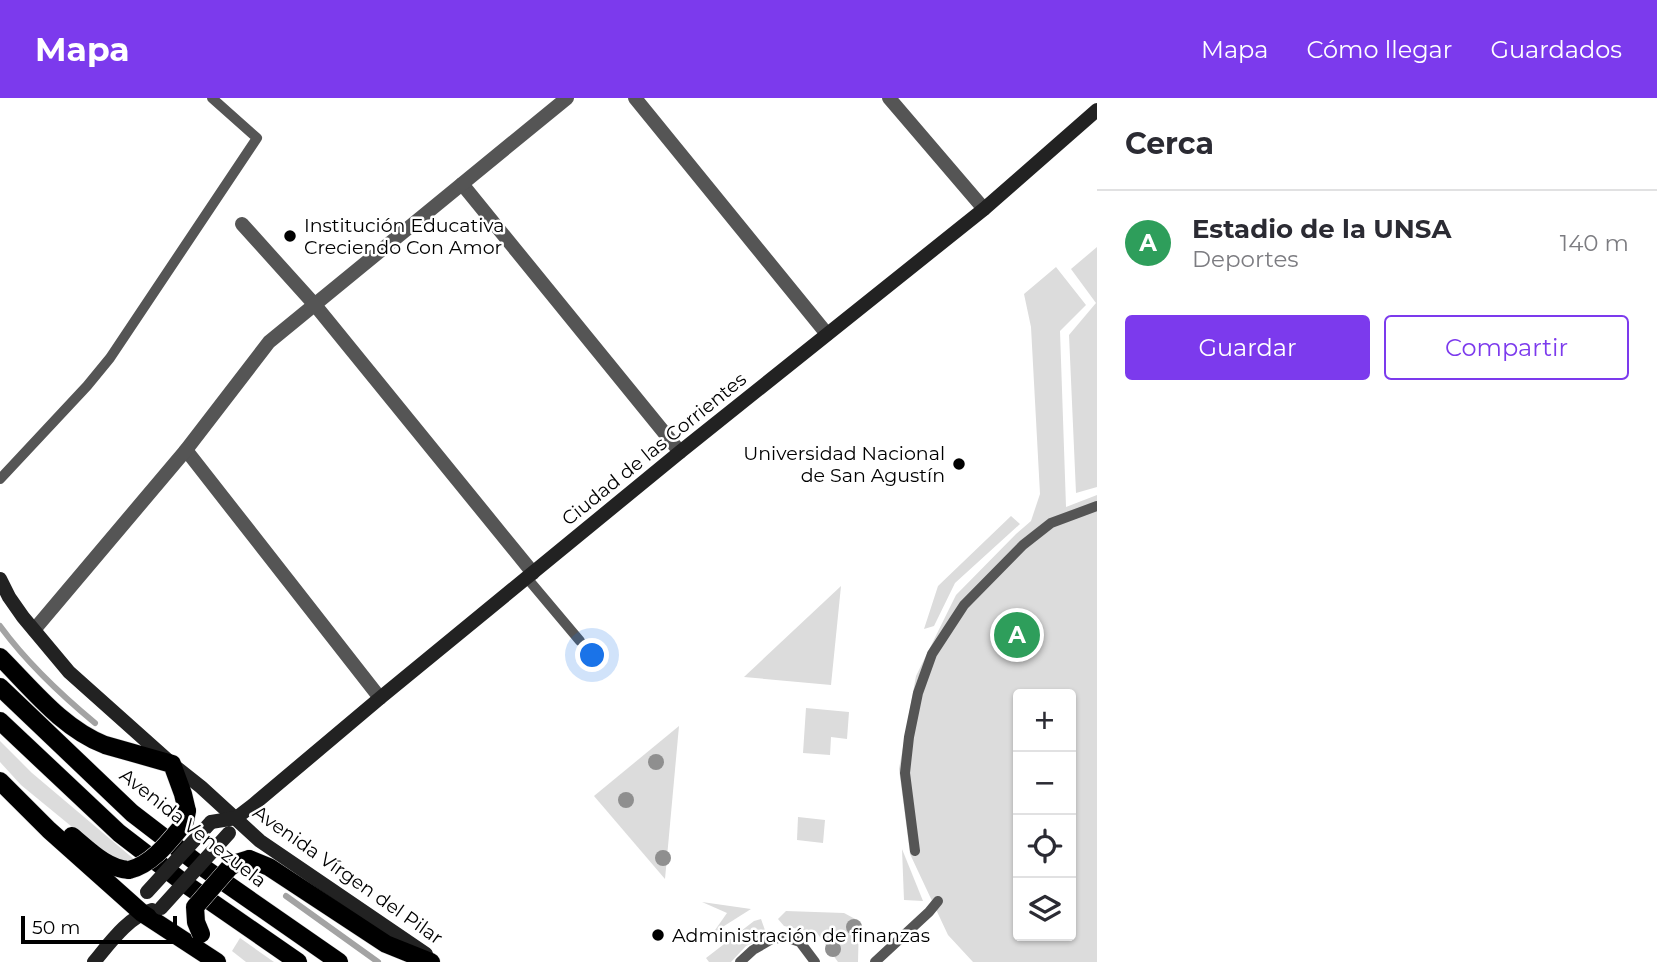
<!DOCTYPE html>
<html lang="es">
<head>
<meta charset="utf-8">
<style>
	:root { --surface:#fff; --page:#f7f7f7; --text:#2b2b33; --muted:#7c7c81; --line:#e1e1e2; --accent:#7c3aed }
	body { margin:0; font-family:Montserrat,sans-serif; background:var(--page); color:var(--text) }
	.controls { position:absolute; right:21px; bottom:21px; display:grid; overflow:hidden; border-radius:7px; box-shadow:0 2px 5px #0004 }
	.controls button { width:63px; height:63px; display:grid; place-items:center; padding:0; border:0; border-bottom:2px solid var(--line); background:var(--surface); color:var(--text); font:35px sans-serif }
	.scale { position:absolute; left:21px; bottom:18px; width:156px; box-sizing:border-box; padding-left:7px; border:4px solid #000; border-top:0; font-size:19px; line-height:24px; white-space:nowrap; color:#000; -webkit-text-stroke:5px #fff; paint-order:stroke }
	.you { position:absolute; left:593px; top:558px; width:24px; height:24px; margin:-18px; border:5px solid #fff; border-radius:50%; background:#1a73e8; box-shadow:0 0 0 10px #1a73e833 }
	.badge { display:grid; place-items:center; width:46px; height:46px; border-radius:50%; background:var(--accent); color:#fff; font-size:23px; font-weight:700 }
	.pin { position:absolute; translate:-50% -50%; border:4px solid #fff; box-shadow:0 2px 7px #0006 }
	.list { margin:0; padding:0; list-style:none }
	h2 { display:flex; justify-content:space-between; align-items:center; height:91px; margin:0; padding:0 28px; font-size:30px }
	h2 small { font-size:23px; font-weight:400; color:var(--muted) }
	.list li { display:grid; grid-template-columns:46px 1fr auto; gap:21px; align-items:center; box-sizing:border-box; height:105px; padding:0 28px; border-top:2px solid var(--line) }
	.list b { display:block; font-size:26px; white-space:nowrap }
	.list p { margin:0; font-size:23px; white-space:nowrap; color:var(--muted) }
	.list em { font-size:23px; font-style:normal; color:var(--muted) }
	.actions { display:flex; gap:14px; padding:21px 28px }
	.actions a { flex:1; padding:16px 0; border:2px solid var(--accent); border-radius:7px; text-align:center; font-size:24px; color:var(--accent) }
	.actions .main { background:var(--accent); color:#fff }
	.icon { flex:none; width:38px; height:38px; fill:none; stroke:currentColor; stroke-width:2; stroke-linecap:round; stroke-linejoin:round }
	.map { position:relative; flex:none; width:1097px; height:864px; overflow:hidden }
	header { display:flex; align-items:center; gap:42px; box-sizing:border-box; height:98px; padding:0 35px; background:var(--accent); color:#fff }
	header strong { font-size:33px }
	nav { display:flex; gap:38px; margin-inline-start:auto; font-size:24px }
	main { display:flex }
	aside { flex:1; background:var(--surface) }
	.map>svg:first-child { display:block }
	.green { fill:#dcdcdc; fill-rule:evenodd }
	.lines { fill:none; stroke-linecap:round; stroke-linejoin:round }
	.stream { stroke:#a3a3a3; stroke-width:6 }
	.primary-casing { stroke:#dbdbdb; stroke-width:19 }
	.lane { stroke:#555; stroke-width:10 }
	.street { stroke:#555; stroke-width:14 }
	.secondary { stroke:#222; stroke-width:14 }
	.primary { stroke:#000; stroke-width:18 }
	.primary-bridge-casing { stroke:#dbdbdb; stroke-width:19; stroke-linecap:butt }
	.secondary-bridge { stroke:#222; stroke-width:14 }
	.primary-bridge { stroke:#000; stroke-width:18 }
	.tree { fill:#8f8f8f }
	.poi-dot { fill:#000; stroke:#fff; stroke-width:2.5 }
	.labels { text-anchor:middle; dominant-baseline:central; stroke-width:5; stroke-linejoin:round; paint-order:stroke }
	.poi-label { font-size:19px; fill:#000; stroke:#fff; text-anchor:start }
	.street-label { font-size:19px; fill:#000; stroke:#fff }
</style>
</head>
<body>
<header>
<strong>Mapa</strong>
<nav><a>Mapa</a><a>Cómo llegar</a><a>Guardados</a></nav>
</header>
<main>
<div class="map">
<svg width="1097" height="864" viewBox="0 0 1097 864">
	<rect width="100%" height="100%" fill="#fff"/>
	<g class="green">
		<polygon points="1097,149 1097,389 1076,395 1069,237 1096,205 1071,171"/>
		<path d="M1056 169 1086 207 1060 233 1066 409 1097 397V864H973L948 837 910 756 899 671 916 578 956 497 1016 436 1031 423 1040 396 1031 229 1024 196ZM1018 596H1071V838H1018Z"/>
		<polygon points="1011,418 1020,426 955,485 934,528 924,531 938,488"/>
		<polygon points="841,488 831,587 744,579"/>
		<polygon points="806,610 849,614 847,641 831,639 830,657 803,655"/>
		<polygon points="679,628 665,781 594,698"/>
		<polygon points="0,643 32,675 135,762 129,763 116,762 88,742 21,687 0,664"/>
		<polygon points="798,719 825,722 823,745 797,742"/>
		<polygon points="902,751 923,803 904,802"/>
		<polygon points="702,804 751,811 713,835 727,815"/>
		<polygon points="786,813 844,815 859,823 858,864 838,864 817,835 784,828 778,821"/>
		<polygon points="761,821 767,838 746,848 731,864 709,864 706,860 754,823"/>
		<polygon points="240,840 274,864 246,864 232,853"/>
	</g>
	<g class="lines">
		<g class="stream">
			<path d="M0 528C27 565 60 596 95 625"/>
			<polyline points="286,798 378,864"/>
		</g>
		<g class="primary-casing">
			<g id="primary">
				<path d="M0 559C32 591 62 630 105 647L172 666 183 696 187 713"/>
				<polyline points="0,589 132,715 201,768 339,864"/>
				<polyline points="0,623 119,735 184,785 298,864"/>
				<polyline points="0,683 49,732 142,815 217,864"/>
				<path d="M72 738C89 752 107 771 129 772"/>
				<polyline points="249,761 269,769 386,846 431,864"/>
			</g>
		</g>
		<g class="lane">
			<polyline points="0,381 87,288 110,260 257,40 212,0"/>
			<polyline points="527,480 580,543"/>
			<polyline points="915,753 905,675 909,639 918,595 932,556 964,507 1023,447 1051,425 1097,408"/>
			<polyline points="740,864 753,852 772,841 785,839 800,844 815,864"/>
			<polyline points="875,864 929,814 938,803"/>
		</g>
		<g class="street">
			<polyline points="635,0 827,236"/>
			<polyline points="889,0 984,111"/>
			<polyline points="462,86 680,354"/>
			<polyline points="242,126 315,207 533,475"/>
			<polyline points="186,352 380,600"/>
			<polyline points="34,532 186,352 269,244 567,0"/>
		</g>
		<g class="secondary">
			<polyline points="0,481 9,499 23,519 69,574 172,666 201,689 260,743 426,856"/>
			<polyline points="211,724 236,720 253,707 380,600 680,354 984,111 1097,12"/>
			<path d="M94 864C109 846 129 818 152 812"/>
		</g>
		<use href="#primary" class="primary"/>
		<g class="primary-bridge-casing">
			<g id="primary-bridge">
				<path d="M129 772C151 767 168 745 182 728L185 723 187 713"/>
				<polyline points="201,836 196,824 195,809 229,770 236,765 249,761"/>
			</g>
		</g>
		<g class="secondary-bridge">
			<polyline points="147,794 211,724"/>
			<polyline points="161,810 229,735"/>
		</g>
		<use href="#primary-bridge" class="primary-bridge"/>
	</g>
	<g class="tree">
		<circle cx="656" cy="664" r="8"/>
		<circle cx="626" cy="702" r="8"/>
		<circle cx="663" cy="760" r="8"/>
		<circle cx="854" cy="829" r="8"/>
		<circle cx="833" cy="851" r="8"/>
	</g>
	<g class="poi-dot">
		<circle cx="290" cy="138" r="7"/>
		<circle cx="959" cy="366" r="7"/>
		<circle cx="658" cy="837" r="7"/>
	</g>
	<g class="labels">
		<g class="poi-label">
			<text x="304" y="127">Institución Educativa<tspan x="304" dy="22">Creciendo Con Amor</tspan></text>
			<text x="945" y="355" text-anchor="end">Universidad Nacional<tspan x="945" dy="22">de San Agustín</tspan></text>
			<text x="672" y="837">Administración de finanzas</text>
		</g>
		<g class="street-label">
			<text transform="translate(654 351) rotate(-39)">Ciudad de las Corrientes</text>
			<text transform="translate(193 730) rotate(38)">Avenida Venezuela</text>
			<text transform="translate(348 777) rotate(35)">Avenida Vírgen del Pilar</text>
		</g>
	</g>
</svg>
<div class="controls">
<button>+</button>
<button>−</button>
<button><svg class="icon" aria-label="locate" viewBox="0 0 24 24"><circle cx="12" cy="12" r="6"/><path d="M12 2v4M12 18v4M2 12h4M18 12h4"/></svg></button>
<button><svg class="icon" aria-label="layers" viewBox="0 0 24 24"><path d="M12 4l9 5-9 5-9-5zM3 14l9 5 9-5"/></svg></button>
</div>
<div class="scale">50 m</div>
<div class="you"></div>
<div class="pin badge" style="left:1017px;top:537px;background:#2e9e5b">A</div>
</div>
<aside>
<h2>Cerca<small></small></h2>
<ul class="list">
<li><span class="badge" style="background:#2e9e5b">A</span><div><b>Estadio de la UNSA</b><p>Deportes</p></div><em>140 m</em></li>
</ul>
<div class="actions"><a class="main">Guardar</a><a>Compartir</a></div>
</aside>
</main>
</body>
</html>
